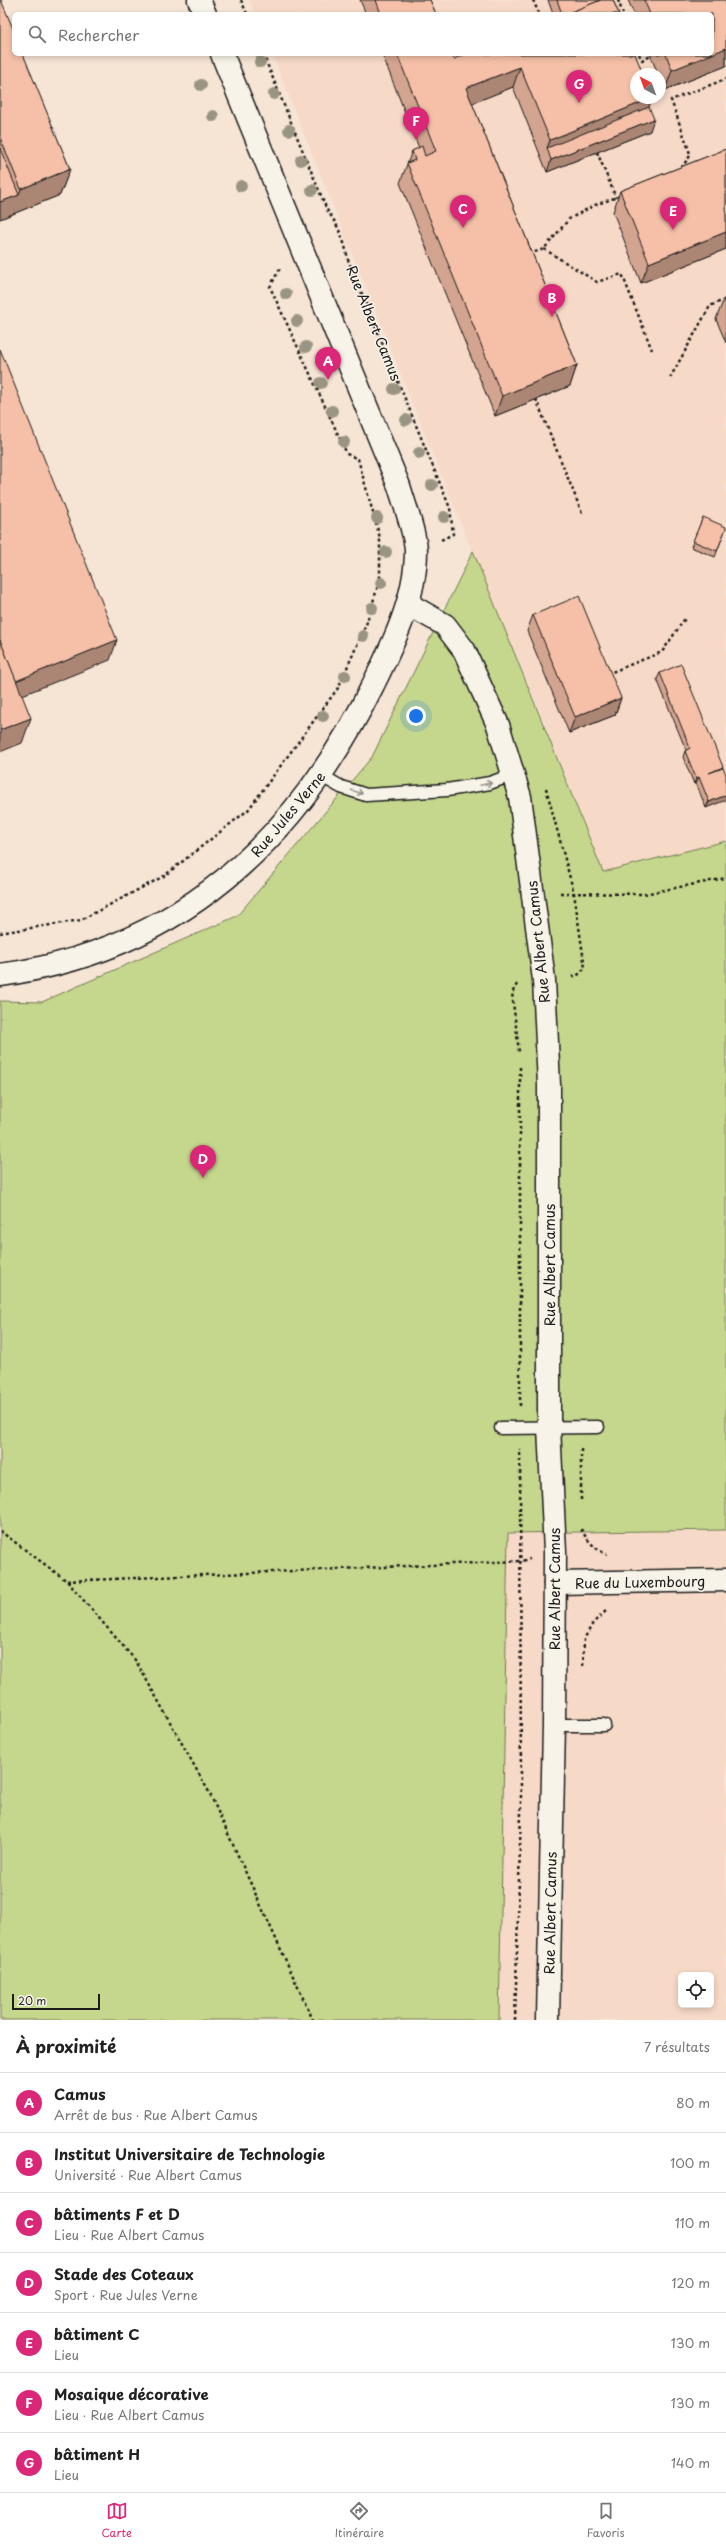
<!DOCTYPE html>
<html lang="fr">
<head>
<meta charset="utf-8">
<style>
	:root { --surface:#fff; --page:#f2f2f2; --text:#222; --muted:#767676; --line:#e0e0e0; --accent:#db2777 }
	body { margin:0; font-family:"Playpen Sans",sans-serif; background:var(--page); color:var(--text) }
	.controls { position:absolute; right:12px; bottom:12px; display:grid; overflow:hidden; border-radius:6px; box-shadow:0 2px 6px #0003 }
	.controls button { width:36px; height:36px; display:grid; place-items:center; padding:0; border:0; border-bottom:1px solid var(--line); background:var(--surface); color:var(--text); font:20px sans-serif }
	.compass { position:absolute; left:630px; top:68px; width:36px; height:36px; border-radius:50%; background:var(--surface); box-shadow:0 2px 6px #0003; rotate:319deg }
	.scale { position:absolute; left:12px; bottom:10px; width:88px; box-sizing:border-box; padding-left:4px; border:2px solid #1c1c1c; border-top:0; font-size:11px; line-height:14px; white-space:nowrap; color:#1c1c1c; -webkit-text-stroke:3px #f7f3e8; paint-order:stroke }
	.you { position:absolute; left:416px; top:716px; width:14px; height:14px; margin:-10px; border:3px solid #fff; border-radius:50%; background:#1a73e8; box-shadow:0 0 0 6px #1a73e833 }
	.badge { display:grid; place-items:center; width:26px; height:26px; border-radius:50%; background:var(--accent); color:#fff; font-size:13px; font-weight:700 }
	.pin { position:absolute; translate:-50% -33px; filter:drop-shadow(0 1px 2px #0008) }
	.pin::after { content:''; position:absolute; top:21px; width:14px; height:12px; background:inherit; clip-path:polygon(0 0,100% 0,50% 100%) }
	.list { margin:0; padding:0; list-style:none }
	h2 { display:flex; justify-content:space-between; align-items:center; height:52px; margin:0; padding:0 16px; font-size:17px }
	h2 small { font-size:13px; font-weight:400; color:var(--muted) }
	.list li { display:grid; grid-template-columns:26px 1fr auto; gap:12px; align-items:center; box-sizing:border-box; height:60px; padding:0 16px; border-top:1px solid var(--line) }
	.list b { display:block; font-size:15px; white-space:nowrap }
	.list p { margin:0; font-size:13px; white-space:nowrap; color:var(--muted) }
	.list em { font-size:13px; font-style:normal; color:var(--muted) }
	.icon { flex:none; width:22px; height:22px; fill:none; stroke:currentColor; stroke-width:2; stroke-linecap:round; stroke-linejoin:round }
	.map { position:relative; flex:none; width:726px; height:2020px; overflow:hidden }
	.search { position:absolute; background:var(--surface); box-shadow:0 2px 6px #0003; left:12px; right:12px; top:12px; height:44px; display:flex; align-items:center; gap:10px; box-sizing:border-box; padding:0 14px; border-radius:6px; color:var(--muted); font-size:15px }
	.sheet { height:472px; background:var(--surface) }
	nav { display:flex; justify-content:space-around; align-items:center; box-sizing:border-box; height:56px; border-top:1px solid var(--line); background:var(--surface); font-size:11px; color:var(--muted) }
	nav a { display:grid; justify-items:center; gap:2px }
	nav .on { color:var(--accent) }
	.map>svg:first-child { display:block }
	.built { fill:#f6d9c6; fill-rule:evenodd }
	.green { fill:#c5d78c; stroke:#707a54 }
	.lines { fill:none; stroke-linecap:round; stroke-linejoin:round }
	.service-casing { stroke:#1c1c1c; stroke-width:15 }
	.minor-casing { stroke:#1c1c1c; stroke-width:25 }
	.path { stroke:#1c1c1c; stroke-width:2.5; stroke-dasharray:3 3; stroke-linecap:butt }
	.service { stroke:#f7f3e8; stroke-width:12 }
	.minor { stroke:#f7f3e8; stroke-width:22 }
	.tree { fill:#9a9582 }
	.wall { fill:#d3a590; stroke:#1c1c1c }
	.shaded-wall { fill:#ac8675; stroke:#1c1c1c }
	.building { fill:#f5c0a7; stroke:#1c1c1c }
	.oneway { stroke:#94928c }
	.labels { text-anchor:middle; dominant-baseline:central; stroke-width:3; stroke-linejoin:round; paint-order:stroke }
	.street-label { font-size:14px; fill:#1c1c1c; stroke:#f7f3e8 }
</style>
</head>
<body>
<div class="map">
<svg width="726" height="2020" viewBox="0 0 726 2020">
	<rect width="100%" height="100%" fill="#f6e4d4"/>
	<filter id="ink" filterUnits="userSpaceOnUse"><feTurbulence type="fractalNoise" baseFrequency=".025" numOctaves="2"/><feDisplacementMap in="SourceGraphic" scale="8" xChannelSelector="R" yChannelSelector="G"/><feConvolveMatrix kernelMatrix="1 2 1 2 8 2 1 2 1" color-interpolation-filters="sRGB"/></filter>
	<g filter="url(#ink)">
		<g class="built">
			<path d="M250 0H726V841L603 872 543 719 466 536 272 54H712V14H255ZM636 74H660V98H636Z"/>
			<path d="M726 1530V2020H499L508 1533ZM681 1975H711V2005H681Z"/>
		</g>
		<polygon class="green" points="473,551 603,872 726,841 726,1530 508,1533 499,2020 0,2020 0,1001 42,1002 237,916 372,757"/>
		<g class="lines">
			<g class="service-casing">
				<g id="service">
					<polyline points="322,776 341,787 366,795 447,790 490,783 514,774"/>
					<polyline points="501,1428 598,1427"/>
					<polyline points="554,1725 604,1725"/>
				</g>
			</g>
			<g class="minor-casing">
				<g id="minor">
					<polyline points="199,0 205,14"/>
					<polyline points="408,604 445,625 464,650 498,725 520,797 544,980 549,1085 549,1427 555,1552 554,1725 548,2020"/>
					<path d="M0 975C178 951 296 841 373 685 393 644 416 598 416 551 416 535 404 503 399 486L222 54"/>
					<polyline points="555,1583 726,1580"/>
				</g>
			</g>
			<g class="path">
				<polyline points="241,0 247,14"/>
				<polyline points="533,0 539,14"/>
				<polyline points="618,0 623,14"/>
				<path d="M263 54 327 210C338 225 345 241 348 260L450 508 453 534 441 540"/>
				<polyline points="639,54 642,60 651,56"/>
				<polyline points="597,152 616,198"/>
				<polyline points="681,168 690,156 689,150 671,100 726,79"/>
				<polyline points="544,249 597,282 622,274 652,350"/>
				<polyline points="529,254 544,249 569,219 595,205 620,196"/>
				<polyline points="670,378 710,306 726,299"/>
				<polyline points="536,399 582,513"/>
				<polyline points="607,674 662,652 686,617"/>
				<polyline points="546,788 574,893 585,968 577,976 569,977"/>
				<polyline points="560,893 644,894 726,878"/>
				<polyline points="0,933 81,920 164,876 248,810 338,688 366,625 380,579 380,538 358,459 347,454 270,287 280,268"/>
				<polyline points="517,984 512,993 519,1052"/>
				<polyline points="520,1067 520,1406"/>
				<polyline points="581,1449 581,1502"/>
				<path d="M581 1529C587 1540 595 1550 607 1554"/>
				<polyline points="0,1531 67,1581 136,1661 209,1792 313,2020"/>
				<polyline points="67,1581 521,1561 530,1559"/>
				<polyline points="583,1666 584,1639 593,1623 608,1609"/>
				<polyline points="515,2020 521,1811 520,1449"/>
			</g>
			<use href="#service" class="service"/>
			<use href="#minor" class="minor"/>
		</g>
		<g class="tree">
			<circle cx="260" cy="62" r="6"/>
			<circle cx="201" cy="85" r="6"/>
			<circle cx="274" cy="94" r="6"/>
			<circle cx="213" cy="116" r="6"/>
			<circle cx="289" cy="130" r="6"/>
			<circle cx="301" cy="160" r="6"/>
			<circle cx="241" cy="186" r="6"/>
			<circle cx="312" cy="190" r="6"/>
			<circle cx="286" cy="294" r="6"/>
			<circle cx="297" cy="321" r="6"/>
			<circle cx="306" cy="347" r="6"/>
			<circle cx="321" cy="383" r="6"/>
			<circle cx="394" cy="389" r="6"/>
			<circle cx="332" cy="411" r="6"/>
			<circle cx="406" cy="420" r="6"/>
			<circle cx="344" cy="442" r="6"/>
			<circle cx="419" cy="453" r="6"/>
			<circle cx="432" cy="485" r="6"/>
			<circle cx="444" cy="517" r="6"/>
			<circle cx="377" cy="518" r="6"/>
			<circle cx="386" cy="552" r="6"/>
			<circle cx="381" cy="583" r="6"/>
			<circle cx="372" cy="608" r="6"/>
			<circle cx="363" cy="636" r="6"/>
			<circle cx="345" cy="676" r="6"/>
			<circle cx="323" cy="716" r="6"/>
		</g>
		<g class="wall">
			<polygon points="0,0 70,169 60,195 0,219"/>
			<polygon points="360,0 430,0 436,14 366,14"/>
			<polygon points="548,0 613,0 619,14 553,14"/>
			<polygon points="628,0 726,0 726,66 665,90 660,78 660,74 658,74 650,54 712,54 712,14 634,14"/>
			<polygon points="382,54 452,54 454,59 635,54 649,107 650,131 547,172 513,87 472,103 577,365 570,386 495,416 400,183 412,151 419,148"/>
			<polygon points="726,149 726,249 641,283 613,212 620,191"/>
			<polygon points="726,298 726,343 716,319 724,299"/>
			<polygon points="703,517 724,533 715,557 691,547"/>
			<polygon points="533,615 621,698 615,715 569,733 527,631"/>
			<polygon points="660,673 723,767 706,808 696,783 694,784 683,757 685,751 686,750 657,679"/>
		</g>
		<g class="shaded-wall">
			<polygon points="726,48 726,66 665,90 672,70"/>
			<polygon points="520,67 513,87 458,109 466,88"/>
			<polygon points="652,98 645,119 547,148 550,140"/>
			<polygon points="654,119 650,131 547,172 551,160"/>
			<polygon points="70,169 60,195 0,219 0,202 19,195 21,189"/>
			<polygon points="726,232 726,249 641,283 649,263"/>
			<polygon points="577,365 570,386 495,416 502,396"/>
			<polygon points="117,640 110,660 5,702 13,682"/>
			<polygon points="621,698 615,715 569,733 575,717"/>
			<polygon points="31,718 22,743 0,752 0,730"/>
			<polygon points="699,777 696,783 694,784 696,778"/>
			<polygon points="726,795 726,800 706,808 709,802"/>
		</g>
		<g class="building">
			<polygon points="0,0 1,0 14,31 14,54 23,54 70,169 21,189 0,137"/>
			<polygon points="376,0 430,0 436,14 381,14"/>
			<polygon points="557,0 601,0 566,14 562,14"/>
			<polygon points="601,0 613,0 619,14 566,14"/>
			<polygon points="644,0 726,0 726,48 712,54 712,14 650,14"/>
			<polygon points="397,54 452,54 454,59 466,54 635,54 643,74 636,74 636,98 652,98 550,140 520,67 466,88 577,365 502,396 407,163 415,160 412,151 422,146 425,156 436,151"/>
			<polygon points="666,54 712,54 672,70"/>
			<polygon points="649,107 654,119 551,160 547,148"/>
			<polygon points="0,148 19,195 0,202"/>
			<polygon points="726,149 726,232 649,263 620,191"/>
			<polygon points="726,298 726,305 724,299"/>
			<polygon points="0,349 117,640 16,681 0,640"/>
			<polygon points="703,517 726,527 726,528 717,551 693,541"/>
			<polygon points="579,596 621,698 575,717 533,615"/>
			<polygon points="0,640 31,718 0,730"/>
			<polygon points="681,664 723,767 709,773 723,768 726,774 726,795 709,802 699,777 696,778 685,751 690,748 660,673"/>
		</g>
		<defs><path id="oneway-shaft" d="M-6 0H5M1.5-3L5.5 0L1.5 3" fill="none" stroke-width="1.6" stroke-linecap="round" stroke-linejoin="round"/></defs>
		<g class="oneway">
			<use href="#oneway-shaft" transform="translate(486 784) rotate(-12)"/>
			<use href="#oneway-shaft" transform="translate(357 792) rotate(17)"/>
		</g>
	</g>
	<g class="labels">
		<g class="street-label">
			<text transform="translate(374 323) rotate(68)">Rue Albert Camus</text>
			<text transform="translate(288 814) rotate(-50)">Rue Jules Verne</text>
			<text transform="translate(538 942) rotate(-96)">Rue Albert Camus</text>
			<text transform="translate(549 1265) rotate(-90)">Rue Albert Camus</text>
			<text transform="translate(640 1582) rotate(-1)">Rue du Luxembourg</text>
			<text transform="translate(554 1589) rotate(-90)">Rue Albert Camus</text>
			<text transform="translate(550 1913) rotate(-89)">Rue Albert Camus</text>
		</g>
	</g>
</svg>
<div class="controls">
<button><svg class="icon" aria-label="locate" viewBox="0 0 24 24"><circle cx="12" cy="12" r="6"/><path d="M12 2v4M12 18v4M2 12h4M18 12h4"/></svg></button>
</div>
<svg class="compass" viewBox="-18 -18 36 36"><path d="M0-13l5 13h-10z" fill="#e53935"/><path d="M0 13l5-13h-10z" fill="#767676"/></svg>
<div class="scale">20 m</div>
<div class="you"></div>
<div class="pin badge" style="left:328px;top:380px">A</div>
<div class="pin badge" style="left:552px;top:317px">B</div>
<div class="pin badge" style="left:463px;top:228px">C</div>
<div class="pin badge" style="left:203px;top:1178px">D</div>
<div class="pin badge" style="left:673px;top:230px">E</div>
<div class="pin badge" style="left:416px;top:140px">F</div>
<div class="pin badge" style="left:579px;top:103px">G</div>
<div class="search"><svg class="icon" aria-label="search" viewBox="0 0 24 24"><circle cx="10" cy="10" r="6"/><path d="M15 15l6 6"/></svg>Rechercher</div>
</div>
<section class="sheet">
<h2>À proximité<small>7 résultats</small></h2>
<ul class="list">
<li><span class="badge">A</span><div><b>Camus</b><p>Arrêt de bus · Rue Albert Camus</p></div><em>80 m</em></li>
<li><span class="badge">B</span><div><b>Institut Universitaire de Technologie</b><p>Université · Rue Albert Camus</p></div><em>100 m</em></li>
<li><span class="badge">C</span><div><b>bâtiments F et D</b><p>Lieu · Rue Albert Camus</p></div><em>110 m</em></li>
<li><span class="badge">D</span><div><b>Stade des Coteaux</b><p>Sport · Rue Jules Verne</p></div><em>120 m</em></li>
<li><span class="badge">E</span><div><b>bâtiment C</b><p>Lieu</p></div><em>130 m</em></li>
<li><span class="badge">F</span><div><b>Mosaique décorative</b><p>Lieu · Rue Albert Camus</p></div><em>130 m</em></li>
<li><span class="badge">G</span><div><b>bâtiment H</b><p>Lieu</p></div><em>140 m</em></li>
</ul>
</section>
<nav>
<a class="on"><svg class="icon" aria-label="map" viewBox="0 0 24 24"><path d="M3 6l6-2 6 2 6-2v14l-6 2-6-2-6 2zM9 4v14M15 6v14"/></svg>Carte</a>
<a><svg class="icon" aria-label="directions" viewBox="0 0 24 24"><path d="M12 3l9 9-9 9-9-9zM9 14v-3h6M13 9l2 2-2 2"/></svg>Itinéraire</a>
<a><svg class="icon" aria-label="saved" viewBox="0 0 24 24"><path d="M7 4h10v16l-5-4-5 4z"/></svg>Favoris</a>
</nav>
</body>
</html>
